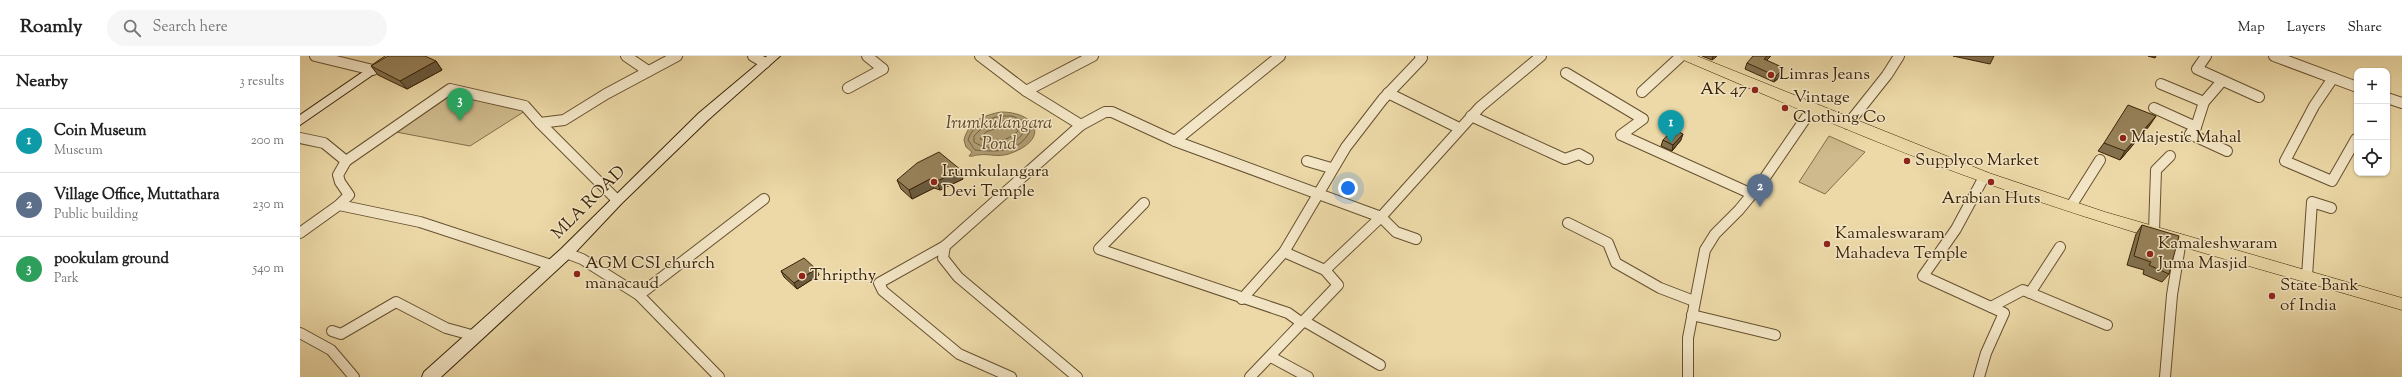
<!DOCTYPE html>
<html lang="en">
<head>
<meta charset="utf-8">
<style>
	:root { --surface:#fff; --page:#f6f6f6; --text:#222; --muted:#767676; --line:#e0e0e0; --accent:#8f2418 }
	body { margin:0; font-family:"Sorts Mill Goudy",serif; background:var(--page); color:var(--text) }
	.controls { position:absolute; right:12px; top:12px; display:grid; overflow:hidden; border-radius:8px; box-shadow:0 1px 3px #0004 }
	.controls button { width:36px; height:36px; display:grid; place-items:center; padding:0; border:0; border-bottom:1px solid var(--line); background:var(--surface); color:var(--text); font:20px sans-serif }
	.you { position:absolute; left:1048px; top:132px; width:14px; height:14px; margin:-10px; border:3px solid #fff; border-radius:50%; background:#1a73e8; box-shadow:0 0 0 6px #1a73e833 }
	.badge { display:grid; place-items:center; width:26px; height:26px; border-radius:50%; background:var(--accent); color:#fff; font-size:13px; font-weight:700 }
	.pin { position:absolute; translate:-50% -33px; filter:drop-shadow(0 1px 2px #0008) }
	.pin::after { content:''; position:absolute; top:21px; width:14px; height:12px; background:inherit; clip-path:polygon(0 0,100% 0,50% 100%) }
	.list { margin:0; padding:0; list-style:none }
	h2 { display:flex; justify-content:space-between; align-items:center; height:52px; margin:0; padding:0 16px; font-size:17px }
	h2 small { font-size:13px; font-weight:400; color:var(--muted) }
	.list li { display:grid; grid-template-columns:26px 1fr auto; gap:12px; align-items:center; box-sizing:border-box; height:64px; padding:0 16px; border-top:1px solid var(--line) }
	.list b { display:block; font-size:15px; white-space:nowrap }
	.list p { margin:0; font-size:13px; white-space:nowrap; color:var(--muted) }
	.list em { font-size:13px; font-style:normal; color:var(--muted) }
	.icon { flex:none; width:22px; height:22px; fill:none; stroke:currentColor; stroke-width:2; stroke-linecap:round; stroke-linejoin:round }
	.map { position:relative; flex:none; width:2102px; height:321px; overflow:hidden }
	header { display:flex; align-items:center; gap:24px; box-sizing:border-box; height:56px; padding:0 20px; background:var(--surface); border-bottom:1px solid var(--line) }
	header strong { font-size:19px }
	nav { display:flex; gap:22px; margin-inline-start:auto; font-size:14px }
	.search { width:280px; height:36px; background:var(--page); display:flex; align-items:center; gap:10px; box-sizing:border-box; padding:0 14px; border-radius:22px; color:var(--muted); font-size:15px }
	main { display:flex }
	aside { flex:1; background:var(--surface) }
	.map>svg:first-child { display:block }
	.green { fill:#ceba8c; stroke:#846e4a }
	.water { fill:#af9b71; stroke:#806b47 }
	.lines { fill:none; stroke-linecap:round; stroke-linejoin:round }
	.shore { stroke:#745f3c; stroke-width:1 }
	.street-casing { stroke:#66502f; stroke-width:12 }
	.secondary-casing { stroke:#3a2307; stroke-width:2 }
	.primary-casing { stroke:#3a2307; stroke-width:1 }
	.street { stroke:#f3e6c6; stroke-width:10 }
	.secondary { fill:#f3e6c6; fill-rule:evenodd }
	.primary { fill:#ecd9a7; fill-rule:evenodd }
	.wall { fill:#82704d; stroke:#3a2307 }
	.shaded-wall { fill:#6a5b3f; stroke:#3a2307 }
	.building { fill:#97825a; stroke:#3a2307 }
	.poi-dot { fill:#8f2418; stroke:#f3e6c6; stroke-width:1.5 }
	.labels { text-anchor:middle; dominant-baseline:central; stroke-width:3; stroke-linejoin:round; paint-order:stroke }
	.poi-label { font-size:17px; fill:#3a2307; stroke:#f3e6c6; text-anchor:start }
	.street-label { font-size:17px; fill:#3a2307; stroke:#f3e6c6 }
	.water-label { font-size:18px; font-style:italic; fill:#5d4727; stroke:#f3e6c6 }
</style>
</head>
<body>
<header>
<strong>Roamly</strong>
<div class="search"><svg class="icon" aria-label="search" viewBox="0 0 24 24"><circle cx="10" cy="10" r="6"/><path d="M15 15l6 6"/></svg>Search here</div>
<nav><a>Map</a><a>Layers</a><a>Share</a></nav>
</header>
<main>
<aside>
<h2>Nearby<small>3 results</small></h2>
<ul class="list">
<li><span class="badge" style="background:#0f9aa8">1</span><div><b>Coin Museum</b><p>Museum</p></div><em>200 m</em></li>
<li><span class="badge" style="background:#5c6f8a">2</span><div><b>Village Office, Muttathara</b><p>Public building</p></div><em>230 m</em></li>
<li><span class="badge" style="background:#2e9e5b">3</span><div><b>pookulam ground</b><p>Park</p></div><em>540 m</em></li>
</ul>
</aside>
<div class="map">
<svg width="2102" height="321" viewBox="0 0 2102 321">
	<rect width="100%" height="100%" fill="#ecd9a7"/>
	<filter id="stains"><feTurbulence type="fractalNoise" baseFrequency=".005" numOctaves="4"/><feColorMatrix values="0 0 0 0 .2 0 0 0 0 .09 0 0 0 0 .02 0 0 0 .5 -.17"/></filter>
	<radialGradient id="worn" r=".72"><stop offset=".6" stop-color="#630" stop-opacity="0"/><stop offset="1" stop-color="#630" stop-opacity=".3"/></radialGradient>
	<g class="green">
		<polygon points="153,38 225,55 170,90 96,76"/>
		<polygon points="1529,80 1565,96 1525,138 1499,126"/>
	</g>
	<path class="water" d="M701 56C735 56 750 81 714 96 698 103 691 97 678 99 673 99 674 101 669 100L672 96 666 91 664 84C668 66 684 59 701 56Z"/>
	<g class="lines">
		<g class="shore">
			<path d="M701 60H712L726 66 730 75C719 97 697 96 675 94L668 84C673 68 686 63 701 60Z"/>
			<path d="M701 65H711L723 69 725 74C715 92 691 97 674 86V80L683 71Z"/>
			<path d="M702 71 716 72 718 75C708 85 694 88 680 83L686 76Z"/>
		</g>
		<g class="street-casing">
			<g id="street">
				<polyline points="15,0 73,14"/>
				<polyline points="326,0 348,15"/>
				<polyline points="453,0 465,7"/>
				<polyline points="680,0 726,35 781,69 645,190 643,202 658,221 777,321"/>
				<polyline points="1906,0 1897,13 1959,41"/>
				<polyline points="1974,0 2057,31"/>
				<polyline points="1266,17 1343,63 1321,79 1452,138"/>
				<polyline points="2033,22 2014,50 1985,105 2032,125 2056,83"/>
				<polyline points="1922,25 1904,46 1896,71 1890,78 1927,95"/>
				<polyline points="1861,28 1904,46"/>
				<polyline points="548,32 583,13 567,0"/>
				<polyline points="726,35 793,0"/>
				<polyline points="1342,36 1381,0"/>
				<polyline points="1088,37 1159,72"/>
				<polyline points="2087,42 2102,47"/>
				<polyline points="1854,52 1896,71"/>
				<polyline points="1171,60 1265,103 1279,98 1288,103"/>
				<polyline points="240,67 317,144"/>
				<polyline points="1548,68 1587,19 1599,0"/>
				<polyline points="781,69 805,56 812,56 875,85 1081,161 1096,176 1116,183"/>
				<polyline points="0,82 24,87 46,105 150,33 225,50 240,67 264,64 306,38 377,0"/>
				<polyline points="875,85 980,0"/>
				<polyline points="1007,105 1031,112"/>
				<polyline points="844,147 799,193 988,257 1002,267"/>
				<polyline points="39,149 120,166 251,209"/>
				<polyline points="1771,150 1800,104"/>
				<polyline points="1268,167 1308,187 1316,207 1360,232 1394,245"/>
				<polyline points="1854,175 1856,114 1870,100"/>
				<polyline points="0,177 39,149 49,139 40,126 38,119 46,105"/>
				<polyline points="645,190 579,227 583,235 659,298 711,321"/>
				<polyline points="266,197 282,203 339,239 419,321"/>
				<polyline points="1025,214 1081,161 1180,51 1241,0"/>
				<polyline points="2007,220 2012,146 2031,152"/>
				<polyline points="1730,237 1760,191"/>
				<polyline points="339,239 464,143"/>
				<polyline points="942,243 984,196"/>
				<polyline points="1691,251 1723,234 1807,269"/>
				<polyline points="1392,259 1475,279"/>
				<polyline points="1004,265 1080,309"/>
				<polyline points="32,275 41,278 96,246 146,272 175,280"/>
				<polyline points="0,277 31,294 54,321"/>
				<polyline points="971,301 1008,321"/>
				<polyline points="950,321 1038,229 1025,214 984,196 1046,91 1083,43 1122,2 1120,0"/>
				<polyline points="1388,321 1388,282 1405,194 1415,178 1439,154 1462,126 1512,53"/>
				<polyline points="1679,321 1686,297 1704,257 1623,220 1656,173 1684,121"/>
				<polyline points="1865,321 1872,239 1881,184"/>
			</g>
		</g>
		<g class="secondary-casing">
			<g id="secondary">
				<polygon points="86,0 100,0 0,69 0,59"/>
				<polygon points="467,0 480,0 409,63 322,147 271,201 141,321 122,321 124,316 261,193 399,57"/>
			</g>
		</g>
		<g class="primary-casing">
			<path id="primary" d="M1380 0H1397L1689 117 1805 156 2102 242V254C1961 213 1818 175 1680 125 1579 89 1480 45 1381 3Z"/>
		</g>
		<use href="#street" class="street"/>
		<use href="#secondary" class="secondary"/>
		<use href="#primary" class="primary"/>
	</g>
	<g class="wall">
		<polygon points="1402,0 1417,0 1412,4"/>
		<polygon points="1653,0 1694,0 1690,8"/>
		<polygon points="1848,0 1856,0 1855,2"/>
		<polygon points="1467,4 1482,19 1474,26 1445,13 1447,7"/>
		<polygon points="136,5 142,14 107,33 78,19 71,10"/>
		<polygon points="1850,69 1820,104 1798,95 1804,87"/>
		<polygon points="1363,84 1381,84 1372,95 1361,90"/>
		<polygon points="663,123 640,134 634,132 612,143 601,133 597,124"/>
		<polygon points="1842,169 1869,218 1862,226 1843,218 1844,214 1827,209 1836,178"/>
		<polygon points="516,213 519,219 497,233 484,221 481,215"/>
	</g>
	<g class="shaded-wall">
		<polygon points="1413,0 1417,0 1412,4"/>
		<polygon points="1467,0 1471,0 1462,9 1464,3"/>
		<polygon points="136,5 142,14 107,33 100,25"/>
		<polygon points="1484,12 1482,19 1474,26 1476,20"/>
		<polygon points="1856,60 1850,69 1820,104 1825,95"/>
		<polygon points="1383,78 1381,84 1372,95 1373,89"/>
		<polygon points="661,114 663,123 640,134 637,125"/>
		<polygon points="630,123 634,132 612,143 609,134"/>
		<polygon points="516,213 519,219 497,233 494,227"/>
	</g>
	<g class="building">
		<polygon points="88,0 125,0 136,5 100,25 71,10"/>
		<polygon points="1453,0 1467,0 1464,3 1484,12 1476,20 1447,7"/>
		<polygon points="1828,49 1856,60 1825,95 1804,87"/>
		<polygon points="1373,73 1383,78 1373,89 1363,84"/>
		<polygon points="639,96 661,114 637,125 630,123 609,134 597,124 617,107"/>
		<polygon points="1842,169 1879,180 1869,218 1849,209 1851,206 1834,200"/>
		<polygon points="504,202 516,213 494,227 481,215"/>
	</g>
	<g class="poi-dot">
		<circle cx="1471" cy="19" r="4"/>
		<circle cx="1455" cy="34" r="4"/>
		<circle cx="1485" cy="52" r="4"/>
		<circle cx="1823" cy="82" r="4"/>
		<circle cx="1607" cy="105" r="4"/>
		<circle cx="634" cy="126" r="4"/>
		<circle cx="1691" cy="126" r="4"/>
		<circle cx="1527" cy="188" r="4"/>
		<circle cx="1850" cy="198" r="4"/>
		<circle cx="277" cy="218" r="4"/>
		<circle cx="502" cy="220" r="4"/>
		<circle cx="1972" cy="240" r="4"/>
	</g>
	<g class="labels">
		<g class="poi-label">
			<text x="1479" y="19">Limras Jeans</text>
			<text x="1447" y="34" text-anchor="end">AK 47</text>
			<text x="1493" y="42">Vintage<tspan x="1493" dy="20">Clothing Co</tspan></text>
			<text x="1831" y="82">Majestic Mahal</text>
			<text x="1615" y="105">Supplyco Market</text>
			<text x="642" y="116">Irumkulangara<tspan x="642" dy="20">Devi Temple</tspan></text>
			<text x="1691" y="143" text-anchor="middle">Arabian Huts</text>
			<text x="1535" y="178">Kamaleswaram<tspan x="1535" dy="20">Mahadeva Temple</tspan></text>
			<text x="1858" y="188">Kamaleshwaram<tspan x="1858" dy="20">Juma Masjid</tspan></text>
			<text x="285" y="208">AGM CSI church<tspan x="285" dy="20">manacaud</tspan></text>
			<text x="510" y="220">Thripthy</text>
			<text x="1980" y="230">State Bank<tspan x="1980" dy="20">of India</tspan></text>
		</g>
		<g class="street-label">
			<text transform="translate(289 147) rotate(-45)">MLA ROAD</text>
		</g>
		<g class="water-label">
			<text x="699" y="68">Irumkulangara<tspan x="699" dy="21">Pond</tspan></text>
		</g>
	</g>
	<rect width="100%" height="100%" filter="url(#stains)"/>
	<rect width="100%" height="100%" fill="url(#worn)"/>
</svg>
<div class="controls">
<button>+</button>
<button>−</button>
<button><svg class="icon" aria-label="locate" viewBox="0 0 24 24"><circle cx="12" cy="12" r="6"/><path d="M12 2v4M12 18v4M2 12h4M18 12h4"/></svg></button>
</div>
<div class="you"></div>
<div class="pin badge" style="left:1371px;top:87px;background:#0f9aa8">1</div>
<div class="pin badge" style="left:1460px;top:151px;background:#5c6f8a">2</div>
<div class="pin badge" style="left:160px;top:65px;background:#2e9e5b">3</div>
</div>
</main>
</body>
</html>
